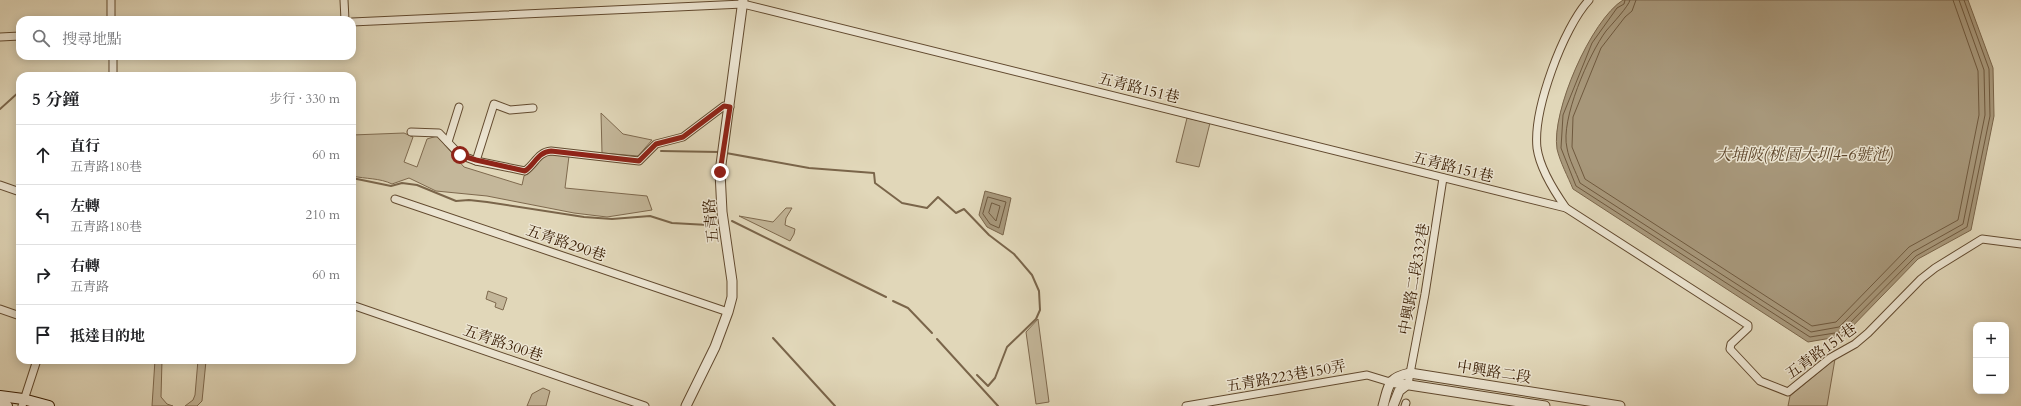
<!DOCTYPE html>
<html lang="zh-TW">
<head>
<meta charset="utf-8">
<style>
	:root { --surface:#fff; --page:#f6f6f6; --text:#202124; --muted:#757577; --line:#e0e0e0 }
	body { margin:0; font-family:Cardo,"Noto Serif TC",serif; background:var(--page); color:var(--text) }
	.controls { position:absolute; right:12px; bottom:12px; display:grid; overflow:hidden; border-radius:8px; box-shadow:0 2px 10px #0003 }
	.controls button { width:36px; height:36px; display:grid; place-items:center; padding:0; border:0; border-bottom:1px solid var(--line); background:var(--surface); color:var(--text); font:20px sans-serif }
	.stop { position:absolute; width:12px; height:12px; margin:-9px; border:3px solid #8f2418; border-radius:50%; background:#fff }
	.stop.end { background:#8f2418; border-color:#fff; box-shadow:0 1px 4px #0008 }
	.list { margin:0; padding:0; list-style:none }
	h2 { display:flex; justify-content:space-between; align-items:center; height:52px; margin:0; padding:0 16px; font-size:17px }
	h2 small { font-size:13px; font-weight:400; color:var(--muted) }
	.list li { display:grid; grid-template-columns:26px 1fr auto; gap:12px; align-items:center; box-sizing:border-box; height:60px; padding:0 16px; border-top:1px solid var(--line) }
	.list b { display:block; font-size:15px; white-space:nowrap }
	.list p { margin:0; font-size:13px; white-space:nowrap; color:var(--muted) }
	.list em { font-size:13px; font-style:normal; color:var(--muted) }
	.icon { flex:none; width:22px; height:22px; fill:none; stroke:currentColor; stroke-width:2; stroke-linecap:round; stroke-linejoin:round }
	.map { position:relative; flex:none; width:2021px; height:406px; overflow:hidden }
	.search { position:absolute; background:var(--surface); box-shadow:0 2px 10px #0003; left:16px; top:16px; width:340px; height:44px; display:flex; align-items:center; gap:10px; box-sizing:border-box; padding:0 14px; border-radius:12px; color:var(--muted); font-size:15px }
	.panel { position:absolute; background:var(--surface); box-shadow:0 2px 10px #0003; left:16px; top:72px; width:340px; height:292px; border-radius:12px }
	.map>svg:first-child { display:block }
	.green { fill:#c4b79a; stroke:#7e694e }
	.water { fill:#a7977a; stroke:#7a654a }
	.lines { fill:none; stroke-linecap:round; stroke-linejoin:round }
	.shore { stroke:#6f593e; stroke-width:1 }
	.stream { stroke:#7a654a; stroke-width:2 }
	.minor-casing { stroke:#624a2f; stroke-width:9 }
	.tertiary-casing { stroke:#624a2f; stroke-width:11 }
	.secondary-casing { stroke:#371b01; stroke-width:12 }
	.minor { stroke:#ece5d2; stroke-width:7 }
	.tertiary { stroke:#ece5d2; stroke-width:9 }
	.secondary { stroke:#ece5d2; stroke-width:10 }
	.route { stroke:#8f2418; stroke-width:5 }
	.labels { text-anchor:middle; dominant-baseline:central; stroke-width:3; stroke-linejoin:round; paint-order:stroke }
	.street-label { font-size:15px; fill:#371b01; stroke:#ece5d2 }
	.water-label { font-size:16px; font-style:italic; fill:#5e462b; stroke:#ece5d2 }
</style>
</head>
<body>
<div class="map">
<svg width="2021" height="406" viewBox="0 0 2021 406">
	<rect width="100%" height="100%" fill="#e1d7b9"/>
	<filter id="stains"><feTurbulence type="fractalNoise" baseFrequency=".005" numOctaves="4"/><feColorMatrix values="0 0 0 0 .2 0 0 0 0 .09 0 0 0 0 .02 0 0 0 .5 -.17"/></filter>
	<radialGradient id="worn" r=".72"><stop offset=".6" stop-color="#630" stop-opacity="0"/><stop offset="1" stop-color="#630" stop-opacity=".3"/></radialGradient>
	<g class="green">
		<polygon points="601,113 623,134 652,140 638,156 602,153"/>
		<polygon points="1187,118 1210,123 1199,167 1176,162"/>
		<path d="M404 133 413 137 404 162 417 167 427 139 437 136 464 167 522 185 524 176C549 159 531 151 569 156L565 188 647 196 652 210 607 217 574 213 487 196 436 191 409 178 392 184C380 178 366 179 352 176V135Z"/>
		<polygon points="786,208 792,208 786,218 785,225 795,229 794,234 790,241 739,216 773,222"/>
		<polygon points="488,291 507,298 503,310 495,307 496,303 486,299"/>
		<polygon points="1038,319 1049,402 1036,404 1026,332"/>
		<polygon points="1835,359 1827,406 1788,406 1790,396"/>
		<polygon points="155,360 162,360 161,397 167,404 173,406 152,406"/>
		<polygon points="198,360 206,361 202,401 197,406 185,406 193,400 195,395"/>
		<polygon points="543,388 550,391 546,406 527,406 532,394"/>
	</g>
	<g class="water">
		<path d="M1623 0H1968L1993 68 1994 116 1971 230 1918 259 1843 336 1808 342 1573 189C1568 177 1560 162 1557 149 1551 112 1591 20 1623 0Z"/>
		<polygon points="985,191 1011,198 1003,235 987,227 979,215"/>
	</g>
	<g class="lines">
		<g class="shore">
			<polyline points="1625,0 1624,4 1617,8 1592,43 1563,115 1561,148 1576,186 1810,337 1841,332 1916,256 1967,227 1990,116 1989,69 1964,0"/>
			<path d="M1630 0C1629 6 1612 24 1606 31 1589 54 1560 120 1567 148 1569 160 1576 172 1580 183L1811 332 1839 327 1913 252 1963 224 1985 115 1984 70 1959 0"/>
			<polyline points="1636,0 1632,11 1625,17 1601,48 1573,117 1572,147 1585,179 1812,326 1836,322 1909,247 1958,220 1979,115 1978,71 1953,0"/>
			<polygon points="988,197 1006,202 999,228 990,224 983,214"/>
			<polygon points="992,203 1000,206 996,221 989,213"/>
		</g>
		<g class="stream">
			<polyline points="0,109 20,91"/>
			<polyline points="661,151 719,152"/>
			<polyline points="726,153 809,168 874,173 875,183 902,203 927,208 938,197 956,213 964,209 989,235 1014,254 1032,275 1039,291 1040,310 1036,319 1007,347 995,378 988,386 977,375"/>
			<polyline points="352,178 391,186 402,183 417,185 456,201 469,200 487,202 584,217 612,219 650,216 672,223 708,225"/>
			<polyline points="732,221 886,297"/>
			<polyline points="893,301 908,308 932,333"/>
			<polyline points="773,338 835,406"/>
			<polyline points="937,339 998,406"/>
		</g>
		<g class="minor-casing">
			<g id="minor">
				<polyline points="111,0 111,20"/>
				<polyline points="344,0 345,20"/>
				<polyline points="352,22 743,4 1566,208 1748,325 1748,328 1731,344 1730,349 1760,381 1788,392 1830,358 1855,344 1868,333 1921,279 1935,268 1982,239 2021,244"/>
				<polyline points="0,37 20,36"/>
				<polyline points="113,56 113,76"/>
				<path d="M411 132 439 133 460 155 476 161 525 171C535 164 538 152 551 151L639 161 656 144 683 137 724 106 730 107"/>
				<polyline points="448,142 459,107"/>
				<polyline points="476,161 494,104 510,110 533,108"/>
				<polyline points="0,185 20,192"/>
				<polyline points="395,199 728,312"/>
				<path d="M1566 208C1554 191 1540 169 1537 148 1533 110 1563 28 1589 0"/>
				<polyline points="352,305 645,406"/>
				<polyline points="0,309 20,316"/>
				<polyline points="1408,384 1425,294 1443,178"/>
				<polyline points="22,406 37,360"/>
				<polyline points="1186,406 1367,375 1390,382"/>
				<polyline points="1405,406 1406,403"/>
			</g>
		</g>
		<g class="tertiary-casing">
			<g id="tertiary">
				<polyline points="1390,382 1545,406"/>
				<polyline points="686,406 715,347 728,312 732,297 732,281 722,212 720,172 743,0"/>
				<path d="M1383 406C1389 385 1387 378 1410 373L1620 406"/>
				<polyline points="1393,406 1399,391 1408,384"/>
			</g>
		</g>
		<g class="secondary-casing">
			<g id="secondary">
				<polyline points="0,396 23,399 49,406"/>
				<polyline points="0,405 7,406"/>
			</g>
		</g>
		<use href="#minor" class="minor"/>
		<use href="#tertiary" class="tertiary"/>
		<use href="#secondary" class="secondary"/>
	</g>
	<g class="lines">
		<path class="route" d="M460 155 476 160 525 171C535 164 538 152 551 151L639 161 656 144 683 137 724 106 730 107 720 172"/>
	</g>
	<g class="labels">
		<g class="street-label">
			<text transform="translate(1139 88) rotate(14)">五青路151巷</text>
			<text transform="translate(1453 167) rotate(14)">五青路151巷</text>
			<text transform="translate(711 221) rotate(-96)">五青路</text>
			<text transform="translate(566 243) rotate(19)">五青路290巷</text>
			<text transform="translate(1414 279) rotate(-80)">中興路二段332巷</text>
			<text transform="translate(503 343) rotate(19)">五青路300巷</text>
			<text transform="translate(1821 351) rotate(-36)">五青路151巷</text>
			<text transform="translate(1494 372) rotate(9)">中興路二段</text>
			<text transform="translate(1286 376) rotate(-10)">五青路223巷150弄</text>
		</g>
		<g class="water-label">
			<text x="1804" y="155">大埔陂(桃園大圳4-6號池)</text>
		</g>
	</g>
	<rect width="100%" height="100%" filter="url(#stains)"/>
	<rect width="100%" height="100%" fill="url(#worn)"/>
</svg>
<div class="controls">
<button>+</button>
<button>−</button>
</div>
<div class="stop" style="left:460px;top:155px"></div>
<div class="stop end" style="left:720px;top:172px"></div>
<div class="search"><svg class="icon" aria-label="search" viewBox="0 0 24 24"><circle cx="10" cy="10" r="6"/><path d="M15 15l6 6"/></svg>搜尋地點</div>
<section class="panel">
<h2>5 分鐘<small>步行 · 330 m</small></h2>
<ul class="list">
<li><svg class="icon" aria-label="ahead" viewBox="0 0 24 24"><path d="M12 20V5M6 11l6-6 6 6"/></svg><div><b>直行</b><p>五青路180巷</p></div><em>60 m</em></li>
<li><svg class="icon" aria-label="left" viewBox="0 0 24 24"><path d="M17 20v-9H6M10 6l-5 5 5 5"/></svg><div><b>左轉</b><p>五青路180巷</p></div><em>210 m</em></li>
<li><svg class="icon" aria-label="right" viewBox="0 0 24 24"><path d="M7 20v-9h11M14 6l5 5-5 5"/></svg><div><b>右轉</b><p>五青路</p></div><em>60 m</em></li>
<li><svg class="icon" aria-label="arrive" viewBox="0 0 24 24"><path d="M6 21V4h12l-3 4 3 4H6"/></svg><div><b>抵達目的地</b></div></li>
</ul>
</section>
</div>
</body>
</html>
